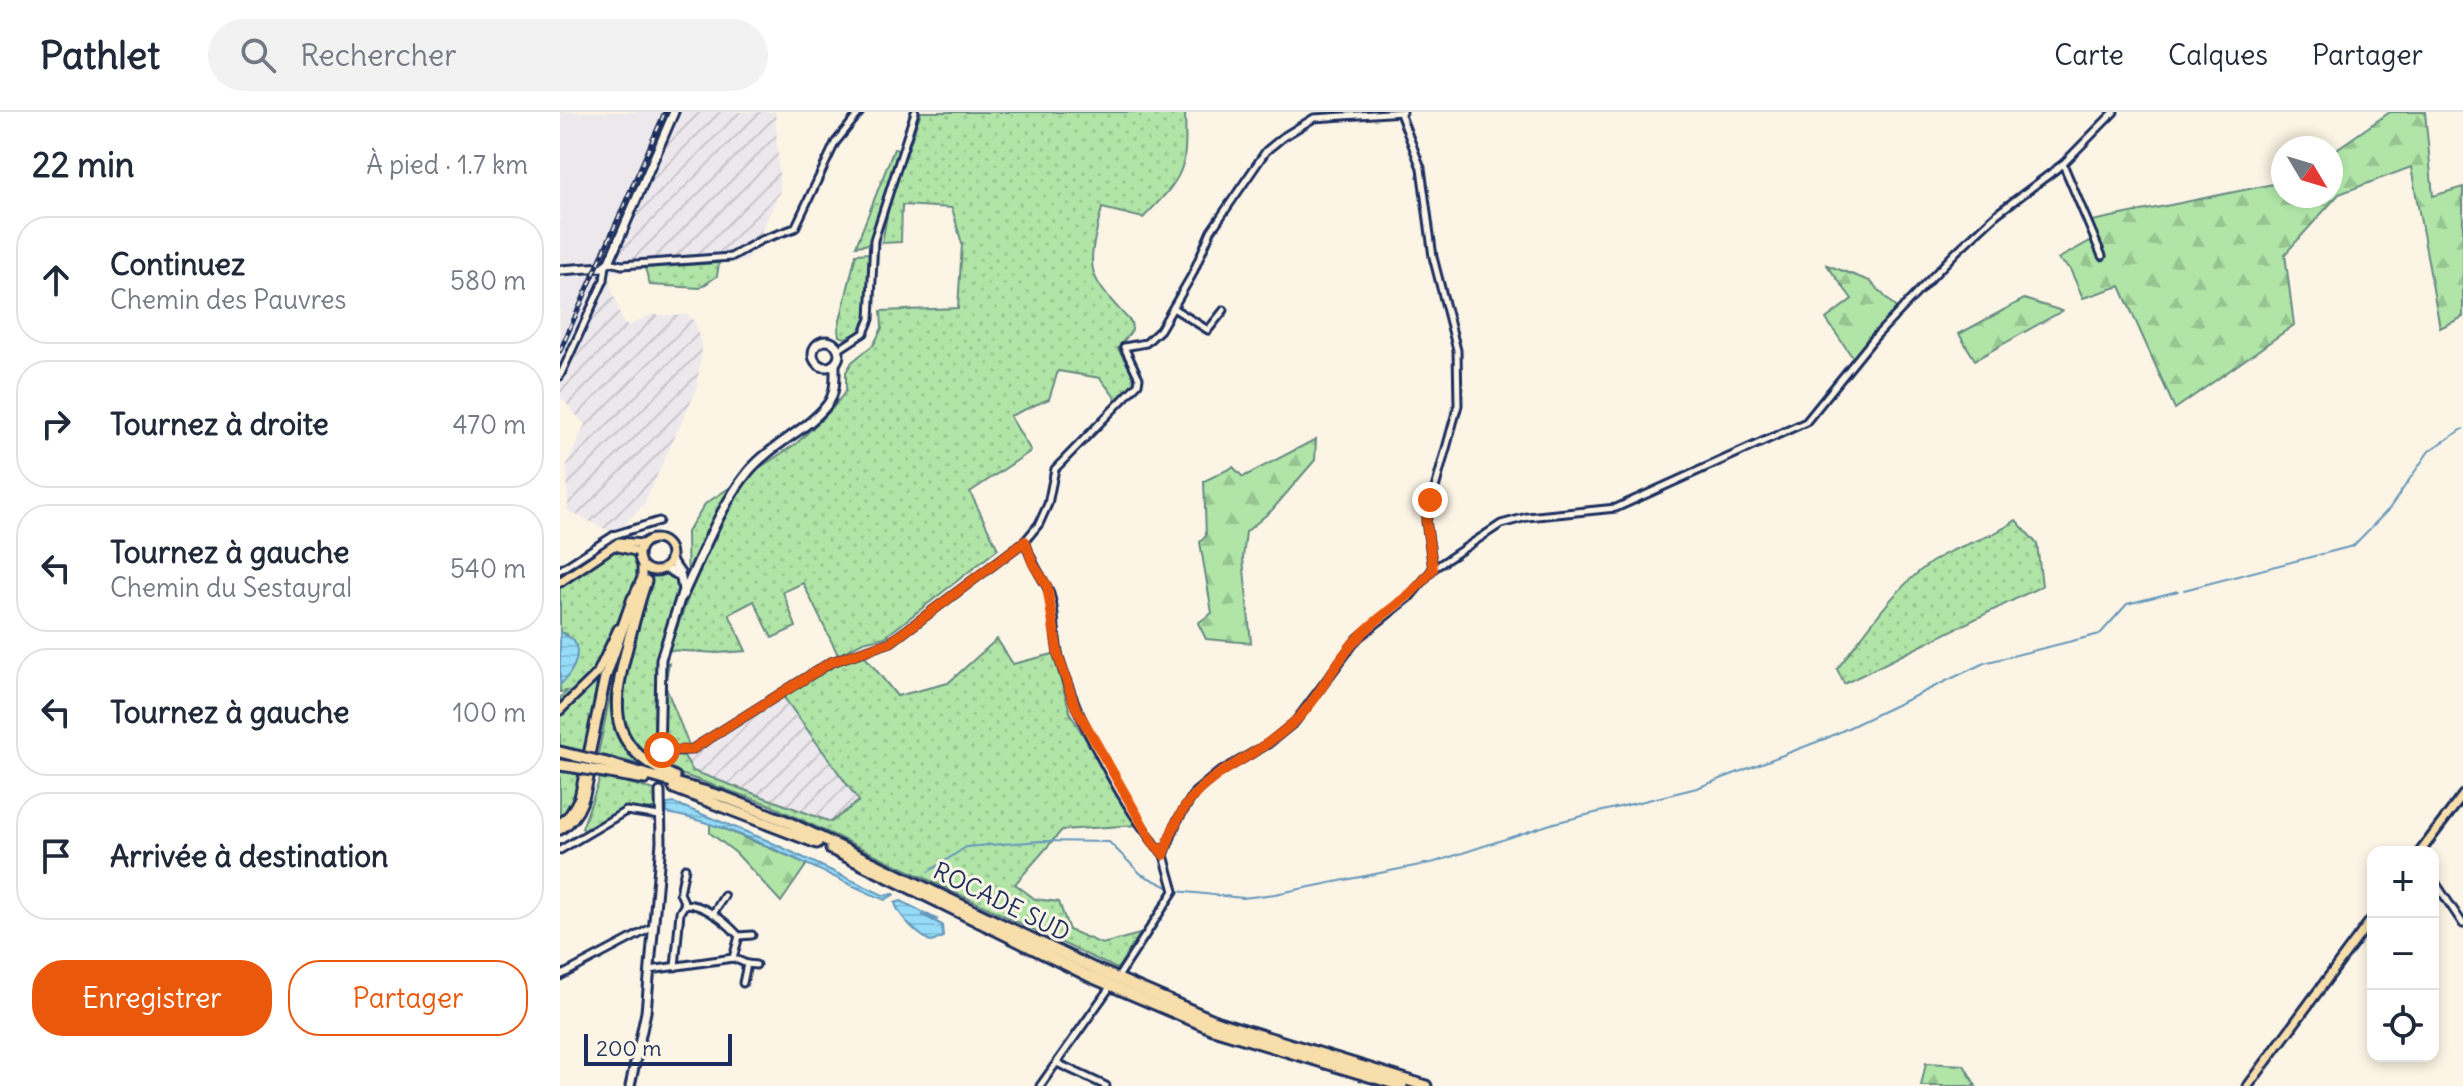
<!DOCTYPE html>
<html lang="fr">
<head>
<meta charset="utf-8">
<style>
	:root { --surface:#fff; --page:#f2f2f3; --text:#1f2937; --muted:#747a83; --line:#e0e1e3; --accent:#ea580c }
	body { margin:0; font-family:Delius,sans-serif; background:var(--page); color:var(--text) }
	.controls { position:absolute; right:24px; bottom:24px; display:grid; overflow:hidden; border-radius:16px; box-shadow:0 4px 12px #0003 }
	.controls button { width:72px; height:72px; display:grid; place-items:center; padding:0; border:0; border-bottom:2px solid var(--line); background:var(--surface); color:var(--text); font:40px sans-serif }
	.compass { position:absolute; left:1711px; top:24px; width:72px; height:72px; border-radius:50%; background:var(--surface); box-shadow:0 4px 12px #0003; rotate:128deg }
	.scale { position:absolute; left:24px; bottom:20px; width:148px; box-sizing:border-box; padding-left:8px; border:4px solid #1b2f5e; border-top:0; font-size:22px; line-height:28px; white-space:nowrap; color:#1b2f5e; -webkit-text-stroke:6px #fcf5e5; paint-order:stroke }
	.stop { position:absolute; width:24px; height:24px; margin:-18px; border:6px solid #ea580c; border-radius:50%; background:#fff }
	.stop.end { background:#ea580c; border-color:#fff; box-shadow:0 2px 8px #0008 }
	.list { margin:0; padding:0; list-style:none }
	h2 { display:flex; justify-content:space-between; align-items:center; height:104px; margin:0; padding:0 32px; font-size:34px }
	h2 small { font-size:26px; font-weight:400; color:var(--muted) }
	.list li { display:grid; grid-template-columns:52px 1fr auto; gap:24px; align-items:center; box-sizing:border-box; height:128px; margin:0 16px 16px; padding:0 16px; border:2px solid var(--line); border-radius:32px }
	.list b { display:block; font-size:30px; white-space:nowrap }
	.list p { margin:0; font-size:26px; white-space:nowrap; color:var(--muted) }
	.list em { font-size:26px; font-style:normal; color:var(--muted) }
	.actions { display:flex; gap:16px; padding:24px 32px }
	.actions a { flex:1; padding:18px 0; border:2px solid var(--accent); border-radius:32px; text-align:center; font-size:28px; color:var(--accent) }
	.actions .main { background:var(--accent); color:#fff }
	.icon { flex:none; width:44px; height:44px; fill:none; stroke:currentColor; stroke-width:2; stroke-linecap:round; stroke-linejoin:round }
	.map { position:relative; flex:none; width:1903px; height:974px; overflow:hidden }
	header { display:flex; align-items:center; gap:48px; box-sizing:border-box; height:112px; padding:0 40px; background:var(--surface); border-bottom:2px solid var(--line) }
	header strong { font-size:38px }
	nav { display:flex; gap:44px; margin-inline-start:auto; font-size:28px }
	.search { width:560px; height:72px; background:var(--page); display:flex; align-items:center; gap:20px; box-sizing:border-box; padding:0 28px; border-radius:44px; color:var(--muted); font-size:30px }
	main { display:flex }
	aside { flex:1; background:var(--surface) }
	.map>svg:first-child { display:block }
	.built { fill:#ece8ec }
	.industrial { fill:url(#industrial-furrows) }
	.grass { fill:url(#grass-dots); stroke:#668a82; stroke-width:2 }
	.forest { fill:url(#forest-firs); stroke:#668a82; stroke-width:2 }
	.water { fill:url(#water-rules); stroke:#6597ba; stroke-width:2 }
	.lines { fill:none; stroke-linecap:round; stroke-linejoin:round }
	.stream { stroke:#6597ba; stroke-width:2 }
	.street-casing { stroke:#1b2f5e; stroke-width:11 }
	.secondary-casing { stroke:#1b2f5e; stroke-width:13 }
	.primary-casing { stroke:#1b2f5e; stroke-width:13 }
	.highway-casing { stroke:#1b2f5e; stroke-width:15 }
	.street { stroke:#fcf5e5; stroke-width:5 }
	.secondary { stroke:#fcf5e5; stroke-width:7 }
	.primary { stroke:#f8deab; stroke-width:7 }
	.highway { stroke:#f8deab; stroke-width:9 }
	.rail-casing { stroke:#1b2f5e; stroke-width:5 }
	.rail { stroke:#fcf5e5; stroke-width:2; stroke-dasharray:6; stroke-linecap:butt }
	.highway-bridge-casing { stroke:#1b2f5e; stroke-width:15; stroke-linecap:butt }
	.highway-bridge { stroke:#f8deab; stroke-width:9 }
	.route { stroke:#ea580c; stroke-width:10 }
	.labels { text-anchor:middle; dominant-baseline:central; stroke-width:6; stroke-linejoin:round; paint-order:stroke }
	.street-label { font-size:24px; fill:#1b2f5e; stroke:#fcf5e5 }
</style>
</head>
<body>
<header>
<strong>Pathlet</strong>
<div class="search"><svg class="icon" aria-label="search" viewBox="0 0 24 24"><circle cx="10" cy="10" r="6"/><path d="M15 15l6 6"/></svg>Rechercher</div>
<nav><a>Carte</a><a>Calques</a><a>Partager</a></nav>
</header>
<main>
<aside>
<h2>22 min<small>À pied · 1.7 km</small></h2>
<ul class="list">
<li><svg class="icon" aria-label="ahead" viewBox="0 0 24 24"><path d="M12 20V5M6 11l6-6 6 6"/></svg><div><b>Continuez</b><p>Chemin des Pauvres</p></div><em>580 m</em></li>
<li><svg class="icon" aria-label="right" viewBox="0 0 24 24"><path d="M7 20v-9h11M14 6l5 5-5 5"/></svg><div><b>Tournez à droite</b></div><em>470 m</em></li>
<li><svg class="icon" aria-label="left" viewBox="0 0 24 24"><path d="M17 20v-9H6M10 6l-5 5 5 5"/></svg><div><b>Tournez à gauche</b><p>Chemin du Sestayral</p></div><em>540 m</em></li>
<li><svg class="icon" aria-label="left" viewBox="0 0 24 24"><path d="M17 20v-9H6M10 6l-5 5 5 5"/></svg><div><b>Tournez à gauche</b></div><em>100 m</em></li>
<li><svg class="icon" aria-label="arrive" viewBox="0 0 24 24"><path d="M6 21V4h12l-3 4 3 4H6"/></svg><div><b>Arrivée à destination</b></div></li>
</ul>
<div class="actions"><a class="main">Enregistrer</a><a>Partager</a></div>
</aside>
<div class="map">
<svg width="1903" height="974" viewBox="0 0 1903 974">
	<defs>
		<pattern id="industrial-furrows" width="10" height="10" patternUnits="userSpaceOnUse" patternTransform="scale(2)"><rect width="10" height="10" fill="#ece8ec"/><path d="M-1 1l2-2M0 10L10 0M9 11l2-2" fill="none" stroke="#cac7cd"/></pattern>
		<pattern id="grass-dots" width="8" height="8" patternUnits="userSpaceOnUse" patternTransform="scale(2)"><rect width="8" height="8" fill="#b0e5a7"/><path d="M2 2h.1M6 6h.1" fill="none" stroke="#97c592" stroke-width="1.8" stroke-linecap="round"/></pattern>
		<pattern id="forest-firs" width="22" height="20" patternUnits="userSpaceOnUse" patternTransform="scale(2)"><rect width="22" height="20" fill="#b0e5a7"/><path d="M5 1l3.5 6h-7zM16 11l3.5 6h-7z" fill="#97c592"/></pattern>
		<pattern id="water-rules" width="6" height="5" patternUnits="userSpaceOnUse" patternTransform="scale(2)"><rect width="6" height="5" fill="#96dcf8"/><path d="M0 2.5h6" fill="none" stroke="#81bdd7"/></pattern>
	</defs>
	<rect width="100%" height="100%" fill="#fcf5e5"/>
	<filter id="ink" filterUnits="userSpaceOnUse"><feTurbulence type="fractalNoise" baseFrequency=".0125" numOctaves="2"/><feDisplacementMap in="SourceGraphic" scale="16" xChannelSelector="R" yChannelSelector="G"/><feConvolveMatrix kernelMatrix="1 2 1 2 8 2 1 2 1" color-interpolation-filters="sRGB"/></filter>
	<g filter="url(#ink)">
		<polygon class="built" points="0,0 111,0 44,150 33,151 31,159 40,159 0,251"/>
		<g class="industrial">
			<polygon points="111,0 215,0 220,79 187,149 50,160 49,169 63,211 68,214 91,203 128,203 135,210 142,236 136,278 84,392 56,422 8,399 7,352 25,313 0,284 0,251"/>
			<polygon points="223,584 299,689 271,710 132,659 124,644"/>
		</g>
		<g class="grass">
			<path d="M361 0H625C627 59 625 63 583 106L542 96C526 160 525 161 571 210L572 218 558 237 577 268 557 288 540 266 498 259 489 287 450 304 471 339 410 380 438 437 325 525 303 530 278 543 243 471 223 480 236 515 212 526 194 489 169 502 186 539 158 541 109 538 128 486 127 420 145 392 237 331 271 298 286 279V260L292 250 314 232 322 216 321 199 398 196 402 132 392 96 342 93 341 130 322 131 329 93Z"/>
			<polygon points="334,37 339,38 310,132 296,134"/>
			<polygon points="309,141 307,203 298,221 285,226 279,224 278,217 296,142"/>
			<polygon points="159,151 157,164 140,176 90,173 85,156"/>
			<path d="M1456 408 1477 432 1482 474 1284 572 1277 557C1308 518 1338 468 1383 443 1407 430 1433 426 1456 408Z"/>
			<polygon points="60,438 75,444 79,461 36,559 0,594 0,586 7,579 0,580 0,573 15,551 7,522 0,520 0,473 52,439"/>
			<path d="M104 461 115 465C127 482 110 500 105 517 93 562 94 605 94 652 79 642 66 626 62 608 57 588 79 480 93 465 96 462 100 462 104 461Z"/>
			<polygon points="70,512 53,592 57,616 79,652 38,642 57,550"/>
			<polygon points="437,527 453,552 493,542 511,603 577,713 502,718 455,772 475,787 499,790 509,818 542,832 580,822 557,857 208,692 103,656 106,643 124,644 133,659 271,710 299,689 223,584 275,554 303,542 337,584 388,571"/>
			<polygon points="104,550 109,551 105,573 130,636 103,633"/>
			<polygon points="38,565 26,639 0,634 0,602"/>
			<polygon points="0,656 22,659 14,688 0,707"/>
			<polygon points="41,664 95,678 95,696 87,699 67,696 26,720 22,716"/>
		</g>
		<g class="forest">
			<polygon points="1830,0 1865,0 1873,84 1903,75 1903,205 1880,216 1851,55 1779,82 1725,142 1734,213 1615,297 1560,174 1523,186 1510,157 1498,147 1530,129 1527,110 1723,70 1723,84 1771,84 1771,41"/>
			<polygon points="1267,153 1310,169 1338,198 1293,246 1266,207 1292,187"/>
			<polygon points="1464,187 1502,199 1415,248 1399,222"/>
			<polygon points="756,327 755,348 712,398 686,420 683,446 691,531 646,527 638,511 652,501 640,430 646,424 644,369 673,355 683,365"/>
			<polygon points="150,711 247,752 221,790 176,741 150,721"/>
			<polygon points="1366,951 1404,953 1416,974 1361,974"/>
		</g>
		<g class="water">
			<path d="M0 520 14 528C22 545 12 561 0 573Z"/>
			<path d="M114 691 204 727 323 783 335 782 325 788C253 758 183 715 107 701V692Z"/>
			<path d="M341 789 378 808 362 803 382 813 383 825 372 830C359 824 339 805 335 791Z"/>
		</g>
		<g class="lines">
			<g class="stream">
				<polyline points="1624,478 1793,434 1829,397 1869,339 1903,317"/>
				<polyline points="368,760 406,735 481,729 549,730 581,762 610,776"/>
				<polyline points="616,779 683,786 715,782 875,750 994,711 1137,676 1267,626 1424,551 1540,522 1567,492 1618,479"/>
			</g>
			<g class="street-casing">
				<g id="street">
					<polyline points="840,1 861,56 873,145 897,238 898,293 866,409 873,457"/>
					<polyline points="1503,52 1542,144"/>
					<polyline points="49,150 62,153 171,145 201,128 235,116 275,31 300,0"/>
					<polyline points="613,196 648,218 664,198"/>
					<polyline points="278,238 304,221 310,207 314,128 355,0"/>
					<polyline points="0,264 44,168 46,153"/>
					<path d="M465 429C470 446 477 458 486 473 497 491 493 523 499 545 516 606 562 695 604 743"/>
					<polyline points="0,458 54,423 99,409"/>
					<polyline points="99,639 131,638 271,550 331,530 465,429 479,412 488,392 495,357 578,272 579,266 564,235 586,231 600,218 632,163 651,119 706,39 723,25 754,6 843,0"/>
					<polyline points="0,738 66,699 100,704"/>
					<polyline points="1873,767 1903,812"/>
					<path d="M125 792C143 792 164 808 176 821L179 824 173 846"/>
					<polyline points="153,802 164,784"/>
					<polyline points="179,824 192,823"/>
					<polyline points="187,852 196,853"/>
					<polyline points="115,855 120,800 125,792 120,781 125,756"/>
					<polyline points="90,858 173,846 187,852 183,871"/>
					<polyline points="560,862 614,779 604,743 617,709 635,680 658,661 708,632 735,610 798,526 849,486 873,457 941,412 967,405 1056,396 1246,310 1315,225 1397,139 1438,101 1503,52 1554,0"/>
					<polyline points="0,864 93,815"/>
					<polyline points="499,952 546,974"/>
					<polyline points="480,974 548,878"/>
				</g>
			</g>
			<g class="secondary-casing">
				<g id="secondary">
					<polyline points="0,158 43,155 49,150 114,0"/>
					<circle cx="266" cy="242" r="13"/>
					<polyline points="105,456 120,464"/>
					<path d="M122 485C142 443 159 396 188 360 210 333 249 317 267 293 276 282 275 266 275 252"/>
					<polyline points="99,653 101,547 123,478 120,461 110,447"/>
					<polyline points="70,974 86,900 101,730 100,680"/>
				</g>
			</g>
			<g class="primary-casing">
				<g id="primary">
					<circle cx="95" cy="443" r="16"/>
					<polyline points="55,434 79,440"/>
					<polyline points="0,470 59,430 83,432"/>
					<polyline points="72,488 82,466 82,454"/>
					<polyline points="0,598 37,562 58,517"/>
					<path d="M0 718C23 705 27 678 31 654"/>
					<polyline points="1860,740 1903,683"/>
					<polyline points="1688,974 1813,805"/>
				</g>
			</g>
			<g class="highway-casing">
				<g id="highway">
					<path d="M86 469C78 492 72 516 66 540 50 601 51 638 115 665"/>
					<polyline points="0,640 16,644"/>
					<polyline points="46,651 164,685 228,710 533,856 658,910 866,974"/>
					<polyline points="0,653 14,655"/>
					<polyline points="44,660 85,667"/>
					<polyline points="114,676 257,731"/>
					<polyline points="0,713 11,702 20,686 45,566 73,486"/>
					<polyline points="271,737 529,864 653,917 842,974"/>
				</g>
			</g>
			<use href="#street" class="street"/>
			<use href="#secondary" class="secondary"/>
			<use href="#primary" class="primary"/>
			<use href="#highway" class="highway"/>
			<g class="rail-casing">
				<polyline id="rail" points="0,239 105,0"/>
			</g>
			<use href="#rail" class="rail"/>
			<g class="highway-bridge-casing">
				<g id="highway-bridge">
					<polyline points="16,644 46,651"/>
					<polyline points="14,655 44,660"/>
				</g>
			</g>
			<use href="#highway-bridge" class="highway-bridge"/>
		</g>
	</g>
	<g class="lines" filter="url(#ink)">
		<path class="route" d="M102 638H131L271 550 331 530 465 429 473 452 487 474 498 543 515 594 592 729 604 743C627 658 677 662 733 611 759 588 772 553 796 528 822 499 847 491 873 457L866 409 870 388"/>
	</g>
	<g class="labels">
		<g class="street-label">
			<text transform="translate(442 789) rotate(26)">ROCADE SUD</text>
		</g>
	</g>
</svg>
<div class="controls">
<button>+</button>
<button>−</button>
<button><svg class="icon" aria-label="locate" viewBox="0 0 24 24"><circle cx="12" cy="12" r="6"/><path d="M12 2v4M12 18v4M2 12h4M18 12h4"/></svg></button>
</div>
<svg class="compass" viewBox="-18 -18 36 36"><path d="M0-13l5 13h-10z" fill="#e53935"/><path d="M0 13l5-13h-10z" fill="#747a83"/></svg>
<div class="scale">200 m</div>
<div class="stop" style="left:102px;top:638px"></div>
<div class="stop end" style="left:870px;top:388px"></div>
</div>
</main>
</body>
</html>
